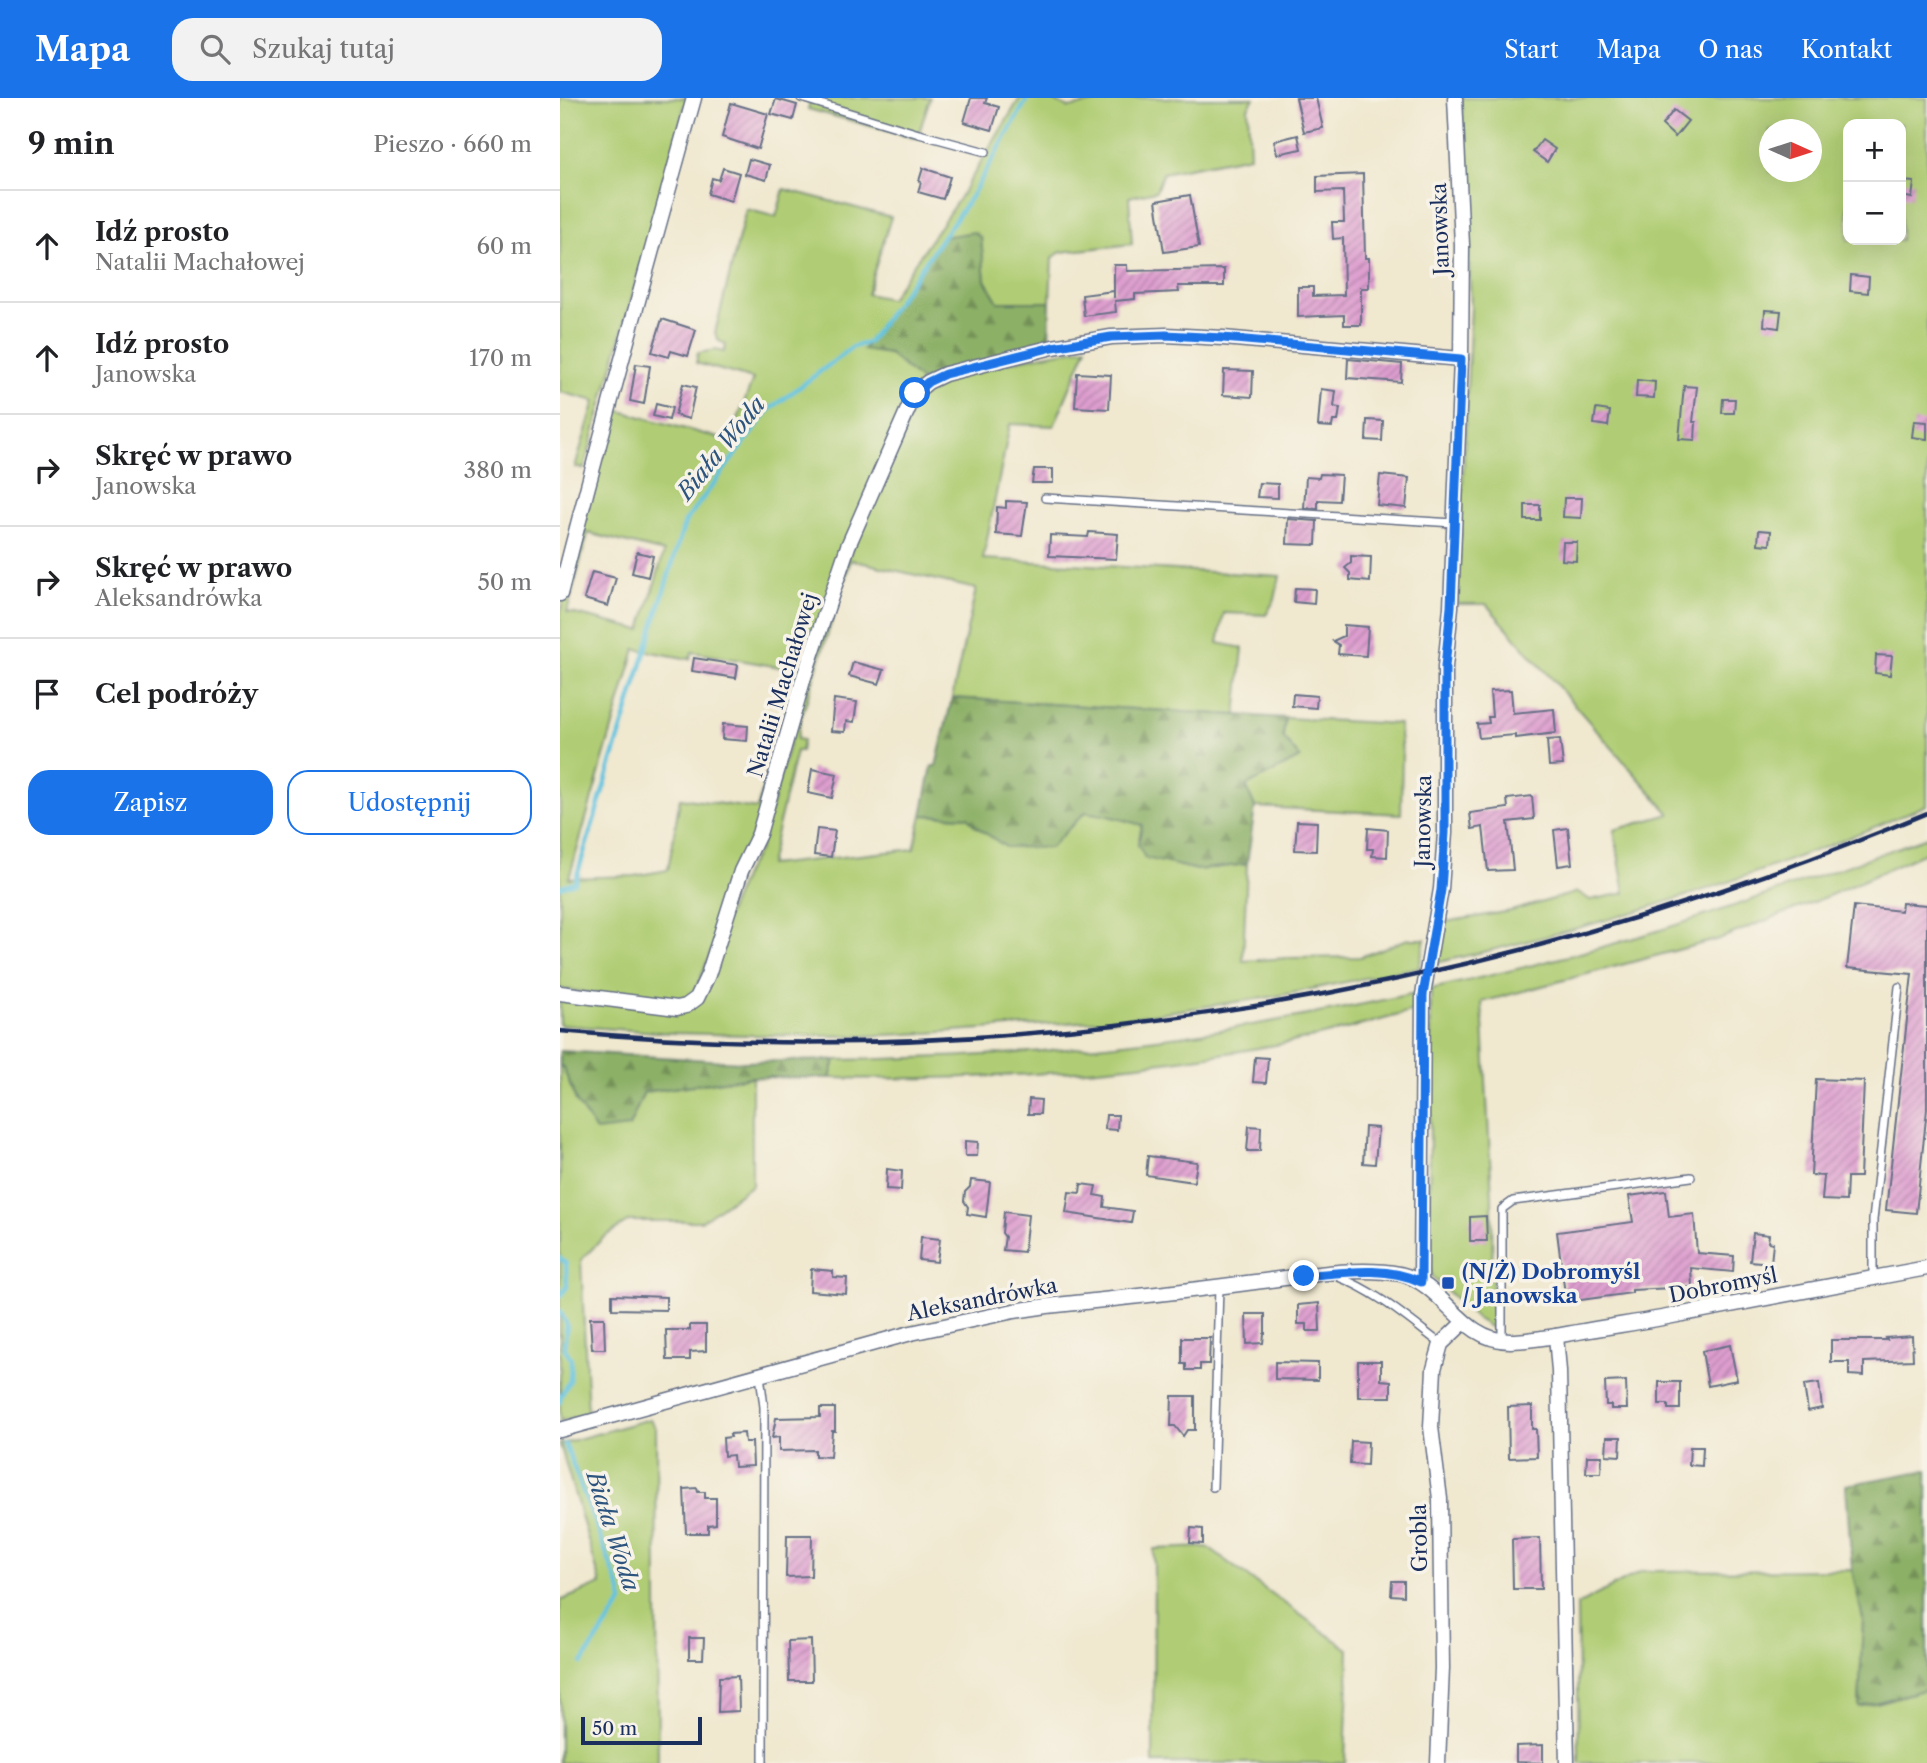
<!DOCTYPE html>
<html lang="pl">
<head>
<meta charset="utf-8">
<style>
	:root { --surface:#fff; --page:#f2f2f2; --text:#202124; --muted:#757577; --line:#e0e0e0; --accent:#1a73e8 }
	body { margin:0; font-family:"Libre Caslon Text",serif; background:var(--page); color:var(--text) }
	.controls { position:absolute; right:21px; top:21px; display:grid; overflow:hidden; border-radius:14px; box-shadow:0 7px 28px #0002 }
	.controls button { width:63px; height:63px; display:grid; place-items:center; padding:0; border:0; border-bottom:2px solid var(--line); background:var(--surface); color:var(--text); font:35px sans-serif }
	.compass { position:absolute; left:1199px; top:21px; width:63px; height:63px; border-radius:50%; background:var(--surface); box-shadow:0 7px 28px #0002; rotate:93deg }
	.scale { position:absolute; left:21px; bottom:18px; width:121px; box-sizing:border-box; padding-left:7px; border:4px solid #1b2f5e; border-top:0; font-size:19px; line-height:24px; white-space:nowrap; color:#1b2f5e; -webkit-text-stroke:5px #f7f3e8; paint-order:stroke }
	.stop { position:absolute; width:21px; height:21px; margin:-16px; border:5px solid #1a73e8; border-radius:50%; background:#fff }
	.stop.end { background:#1a73e8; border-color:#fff; box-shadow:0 2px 7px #0008 }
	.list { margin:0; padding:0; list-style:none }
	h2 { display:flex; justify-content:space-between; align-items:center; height:91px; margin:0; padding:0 28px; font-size:30px }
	h2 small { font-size:23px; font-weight:400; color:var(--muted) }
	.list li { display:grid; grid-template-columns:46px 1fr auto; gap:21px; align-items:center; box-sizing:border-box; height:112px; padding:0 28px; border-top:2px solid var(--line) }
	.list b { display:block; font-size:26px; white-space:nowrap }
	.list p { margin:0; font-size:23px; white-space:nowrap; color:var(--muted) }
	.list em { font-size:23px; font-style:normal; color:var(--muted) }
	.actions { display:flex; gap:14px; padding:21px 28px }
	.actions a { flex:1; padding:16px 0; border:2px solid var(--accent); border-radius:21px; text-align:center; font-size:24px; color:var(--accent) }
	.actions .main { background:var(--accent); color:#fff }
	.icon { flex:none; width:38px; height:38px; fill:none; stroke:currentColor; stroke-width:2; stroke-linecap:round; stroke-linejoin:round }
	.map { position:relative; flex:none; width:1367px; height:1665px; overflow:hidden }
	header { display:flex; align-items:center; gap:42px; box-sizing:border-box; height:98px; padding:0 35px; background:var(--accent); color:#fff }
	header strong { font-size:33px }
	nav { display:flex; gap:38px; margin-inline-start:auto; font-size:24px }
	.search { width:490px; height:63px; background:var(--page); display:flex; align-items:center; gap:18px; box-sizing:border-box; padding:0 24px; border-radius:21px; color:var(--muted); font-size:26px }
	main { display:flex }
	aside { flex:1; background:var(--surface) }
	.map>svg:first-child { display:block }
	.green { fill:#b0cd74; stroke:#667e69; stroke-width:2; fill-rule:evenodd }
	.forest { fill:url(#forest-firs); stroke:#547062; stroke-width:2 }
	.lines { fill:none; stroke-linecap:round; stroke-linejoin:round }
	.stream { stroke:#62c3e0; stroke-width:4.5 }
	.building { fill:url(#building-hatch) }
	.service-casing { stroke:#667086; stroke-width:10 }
	.minor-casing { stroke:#667086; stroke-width:17 }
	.service { stroke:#fff; stroke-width:7 }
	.minor { stroke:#fff; stroke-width:14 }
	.rail { stroke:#1b2f5e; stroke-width:4.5 }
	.route { stroke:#1a73e8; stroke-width:9 }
	.transit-dot { fill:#1a4fb4; stroke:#f7f3e8; stroke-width:2.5 }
	.labels { text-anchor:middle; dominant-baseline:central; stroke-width:7; stroke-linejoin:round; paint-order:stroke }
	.street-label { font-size:21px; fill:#1b2f5e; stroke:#f7f3e8 }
	.transit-label { font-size:21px; font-weight:bold; fill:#164399; stroke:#f7f3e8; text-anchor:start }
	.water-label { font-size:23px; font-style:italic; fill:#2d547e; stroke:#f7f3e8 }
</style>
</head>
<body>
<header>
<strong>Mapa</strong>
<div class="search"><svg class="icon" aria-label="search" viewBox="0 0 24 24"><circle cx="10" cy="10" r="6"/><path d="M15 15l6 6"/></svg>Szukaj tutaj</div>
<nav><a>Start</a><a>Mapa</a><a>O nas</a><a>Kontakt</a></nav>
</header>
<main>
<aside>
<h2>9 min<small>Pieszo · 660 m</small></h2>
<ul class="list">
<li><svg class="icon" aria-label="ahead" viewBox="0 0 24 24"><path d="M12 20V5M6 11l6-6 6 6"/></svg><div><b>Idź prosto</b><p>Natalii Machałowej</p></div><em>60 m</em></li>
<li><svg class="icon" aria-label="ahead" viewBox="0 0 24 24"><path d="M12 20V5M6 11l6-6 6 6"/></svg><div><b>Idź prosto</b><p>Janowska</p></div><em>170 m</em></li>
<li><svg class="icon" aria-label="right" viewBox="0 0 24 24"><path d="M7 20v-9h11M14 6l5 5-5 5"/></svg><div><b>Skręć w prawo</b><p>Janowska</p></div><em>380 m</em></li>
<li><svg class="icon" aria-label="right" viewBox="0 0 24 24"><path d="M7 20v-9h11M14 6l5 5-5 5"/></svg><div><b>Skręć w prawo</b><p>Aleksandrówka</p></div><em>50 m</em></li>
<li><svg class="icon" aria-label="arrive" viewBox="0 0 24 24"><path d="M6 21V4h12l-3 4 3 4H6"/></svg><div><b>Cel podróży</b></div></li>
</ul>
<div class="actions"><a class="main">Zapisz</a><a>Udostępnij</a></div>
</aside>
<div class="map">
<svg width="1367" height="1665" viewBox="0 0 1367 1665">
	<defs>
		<pattern id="forest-firs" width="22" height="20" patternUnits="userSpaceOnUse" patternTransform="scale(1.75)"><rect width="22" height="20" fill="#8cb066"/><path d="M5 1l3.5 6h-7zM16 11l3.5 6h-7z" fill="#729057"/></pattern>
		<pattern id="building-hatch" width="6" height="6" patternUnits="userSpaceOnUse" patternTransform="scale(1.75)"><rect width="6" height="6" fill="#de9ecf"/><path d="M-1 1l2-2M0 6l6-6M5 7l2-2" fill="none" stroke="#b381ab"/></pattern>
	</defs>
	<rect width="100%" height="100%" fill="#f7f3e8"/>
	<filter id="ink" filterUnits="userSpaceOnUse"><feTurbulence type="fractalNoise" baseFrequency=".0143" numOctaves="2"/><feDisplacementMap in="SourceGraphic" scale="14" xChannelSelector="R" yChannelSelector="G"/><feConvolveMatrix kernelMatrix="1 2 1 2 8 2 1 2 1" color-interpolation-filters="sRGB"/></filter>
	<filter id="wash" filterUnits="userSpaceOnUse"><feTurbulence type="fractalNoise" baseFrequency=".00686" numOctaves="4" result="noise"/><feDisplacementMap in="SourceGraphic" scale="28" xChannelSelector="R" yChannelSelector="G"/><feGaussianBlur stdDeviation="1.57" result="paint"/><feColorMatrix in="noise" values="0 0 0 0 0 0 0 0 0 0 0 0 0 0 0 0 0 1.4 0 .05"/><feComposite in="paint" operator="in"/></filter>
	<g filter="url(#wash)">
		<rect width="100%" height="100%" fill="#f0e8cf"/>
		<g class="green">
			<polygon points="0,0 127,0 24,371 15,369 35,303 0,294"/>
			<polygon points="251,0 370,0 357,41 248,11"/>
			<path d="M460 0H487L509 10 556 0H694L688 10 690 58 603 75 596 93 569 99 572 146 501 154 492 160 490 204H438L425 182 421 140 309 244 304 252 329 256 361 283 343 312 144 873 133 897 123 903 112 905 0 891V518L20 432 53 311 166 342 173 334 193 281 136 265 138 255 155 252 164 254 166 246 159 243 155 235 186 111 216 119 224 91 331 119 307 196 330 201 400 99ZM28 435 104 454 81 532 7 514ZM75 551 130 561 132 554 237 572 197 711 120 700 108 772 74 778 9 780Z"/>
			<path d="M902 0H1367V707C1326 724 1285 742 1243 757 1125 802 998 838 875 865L885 824 951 813 1018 794 1030 802 1065 795 1054 732 1110 716 926 506H897L911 209ZM1288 26H1341V142H1288ZM1210 32H1252V74H1210Z"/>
			<polygon points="527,249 494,328 450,326 423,461 720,478 715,501 706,517 664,515 658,545 683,550 676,617 392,600 416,491 291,462 240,624 237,641 243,642 241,653 236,653 209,767 354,751 362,717 408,719 415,728 489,750 525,714 548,717 582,727 578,747 637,772 687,766 683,863 728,860 800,859 848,841 865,841 859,869 717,898 559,921 367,935 303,938 188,937 112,935 0,927 0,898 126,914 186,773 200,750 233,633 292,449 358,298 390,279 463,261"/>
			<polygon points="725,620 839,626 842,655 841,716 695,709 686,688 740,660 723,639"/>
			<path d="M1367 739V754L1266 799 1159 841 922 904 932 1099 933 1231 917 1221 872 1179 870 1170 869 1138 871 891C942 875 1014 858 1084 837 1179 808 1273 773 1367 739Z"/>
			<path d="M855 895 854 913C808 925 762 939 715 947 568 974 419 983 270 980L275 962C324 961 374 960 423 957 568 949 713 927 855 895Z"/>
			<polygon points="0,968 3,969 17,1005 69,1029 84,994 192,979 192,1087 141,1123 69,1123 44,1139 21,1162 28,1316 0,1323"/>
			<polygon points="90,1321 96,1330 98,1665 0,1665 0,1503 41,1486 0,1346"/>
			<polygon points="647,1449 789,1552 785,1665 593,1665 594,1451"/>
			<polygon points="1292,1472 1303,1521 1299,1608 1320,1604 1367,1591 1367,1665 1019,1665 1017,1507 1082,1473"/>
		</g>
		<g class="forest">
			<polygon points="414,134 421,140 425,182 438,204 490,204 489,243 361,283 329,256 303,252 383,139"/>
			<polygon points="392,600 725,620 723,639 740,660 686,688 695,709 687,766 637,772 585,760 578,747 582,727 548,718 525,714 490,750 446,749 415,728 408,719 362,717 372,668 376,668"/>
			<polygon points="0,953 182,964 275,962 270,980 192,979 84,994 69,1029 36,1033 17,1005 3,969 0,968"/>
			<polygon points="1367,1372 1367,1591 1299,1609 1303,1521 1292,1472 1286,1387"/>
		</g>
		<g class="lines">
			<g class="stream">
				<polyline points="0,789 15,784 125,424 209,312 293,249 309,244 411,99 468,0"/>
				<polyline points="0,1160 6,1165 7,1189 0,1198"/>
				<polyline points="0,1213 7,1227 4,1249 11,1261 10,1282 1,1298 0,1304"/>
				<polyline points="5,1346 61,1494 62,1504 22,1565"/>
			</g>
		</g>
		<g id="blocks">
			<g class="building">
				<polygon points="411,0 427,0 425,5 439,9 432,32 404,24"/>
				<polygon points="736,0 756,0 763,30 744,34"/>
				<polygon points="216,1 237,7 233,22 211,16"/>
				<polygon points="171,5 208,16 198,51 162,39"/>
				<polygon points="1114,12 1128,23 1115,39 1102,27"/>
				<polygon points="738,37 741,51 717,56 714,43"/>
				<polygon points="982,42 995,51 987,64 973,54"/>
				<polygon points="189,61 210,67 206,82 185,76"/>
				<polygon points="163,70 179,75 171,103 148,96 152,80 159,82"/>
				<polygon points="363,70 390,79 383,101 358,94 361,84 359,83"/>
				<polygon points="803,76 805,160 809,160 809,190 801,190 801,227 784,227 784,217 738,219 738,189 753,189 753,198 784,197 783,140 773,141 772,124 784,124 783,93 757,94 757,78"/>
				<polygon points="1341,83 1354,84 1352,100 1341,98"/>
				<polygon points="630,97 639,149 604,154 596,103"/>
				<polygon points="554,167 567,167 567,173 664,171 664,188 618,188 619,194 575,196 575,201 555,203 556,214 524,218 522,197 554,193 554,200"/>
				<polygon points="1291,177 1309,179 1308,195 1290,193"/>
				<polygon points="1205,212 1221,213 1219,230 1204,228"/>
				<polygon points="102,221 136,232 128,258 111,253 109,259 92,254"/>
				<polygon points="788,261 842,266 841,284 787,280"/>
				<polygon points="76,266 90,268 84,306 70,303"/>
				<polygon points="664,272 693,273 692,299 663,297"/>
				<polygon points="517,275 551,277 549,311 515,309"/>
				<polygon points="1077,282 1095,284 1094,300 1076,299"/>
				<polygon points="123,286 136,289 129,321 115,317"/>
				<polygon points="1124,288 1137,289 1133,324 1136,324 1135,342 1119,341"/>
				<polygon points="761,291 776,293 774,309 780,310 778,323 773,323 772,329 758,328"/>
				<polygon points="1163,301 1175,301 1174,315 1162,315"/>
				<polygon points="96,306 112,310 109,322 93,318"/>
				<polygon points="1036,311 1050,313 1048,328 1034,326"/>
				<polygon points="807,322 823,323 822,343 806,342"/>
				<polygon points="1354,323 1367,324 1367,341 1352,339"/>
				<polygon points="474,371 493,371 493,385 472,385"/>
				<polygon points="760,376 781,377 779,403 758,402 758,411 744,410 746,379 759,380"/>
				<polygon points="820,377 849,380 846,410 817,407"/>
				<polygon points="699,385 718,386 718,400 697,399"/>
				<polygon points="1004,400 1022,400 1021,420 1003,419"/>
				<polygon points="446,403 467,404 462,438 436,436 437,409 446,410"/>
				<rect x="965" y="407" width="15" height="15"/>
				<polygon points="728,421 757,423 756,447 727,446"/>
				<polygon points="1199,432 1211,433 1210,447 1198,446"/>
				<polygon points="529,434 558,436 556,461 489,458 490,437 528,439"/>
				<polygon points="1003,444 1017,444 1016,463 1002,462"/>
				<polygon points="77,454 93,458 88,479 72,475"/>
				<polygon points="791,458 811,459 810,484 790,482 790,475 785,470 791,465"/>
				<polygon points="32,474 56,480 48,508 24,501"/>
				<polygon points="735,490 755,491 754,506 734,504"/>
				<polygon points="784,527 808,529 806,558 778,556 779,547 773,543 784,538"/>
				<polygon points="1316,557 1332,558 1330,577 1315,575"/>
				<polygon points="134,560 178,567 176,580 132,573"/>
				<polygon points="293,564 324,572 319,586 289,578"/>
				<polygon points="951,592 953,615 994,611 996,635 955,640 955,637 919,640 917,626 929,625 928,619 932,619 930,593"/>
				<polygon points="733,596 757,598 756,610 732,608"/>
				<polygon points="274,601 297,604 294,624 286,623 285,634 271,633"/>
				<polygon points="163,626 188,628 187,643 162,641"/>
				<polygon points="1000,641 1003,667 989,668 987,642"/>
				<polygon points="252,671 277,676 272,700 248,695"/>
				<polygon points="972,698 974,721 948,724 953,772 928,773 923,729 912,731 910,715 948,710 947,701"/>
				<polygon points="737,723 757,724 756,753 735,752"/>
				<polygon points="808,730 828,732 827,759 812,758 813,751 807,751"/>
				<polygon points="1008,730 1012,766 998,768 994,732"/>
				<polygon points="257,731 275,733 271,759 254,757"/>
				<polygon points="1342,805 1367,807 1367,1011 1356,1115 1326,1112 1352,876 1287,870 1294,808 1341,813"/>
				<polygon points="695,959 708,960 706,985 693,984"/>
				<polygon points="1256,981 1304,983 1300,1079 1287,1079 1286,1103 1262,1102 1264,1078 1251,1077"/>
				<polygon points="469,1001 481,1002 480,1016 468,1016"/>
				<polygon points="546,1017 558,1017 557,1032 545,1031"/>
				<polygon points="689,1028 701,1029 700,1053 687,1053"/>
				<polygon points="805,1029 818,1030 815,1066 803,1065"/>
				<polygon points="405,1043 418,1044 417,1058 405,1058"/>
				<polygon points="588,1058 637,1064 634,1084 586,1077"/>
				<polygon points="327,1071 342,1073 341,1092 326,1091"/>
				<polygon points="411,1082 430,1084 426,1119 407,1116 408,1109 404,1103 405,1094 410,1089"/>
				<polygon points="521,1086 536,1088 534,1097 545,1099 544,1109 573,1113 571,1125 506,1115 509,1094 520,1095"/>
				<polygon points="1106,1093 1109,1119 1134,1116 1137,1155 1174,1158 1173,1174 1131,1170 1132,1189 1072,1192 1072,1195 1006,1204 997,1134 1073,1124 1069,1098"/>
				<polygon points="444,1114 468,1117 464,1154 443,1152 445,1139 442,1135"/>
				<polygon points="926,1118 927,1143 910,1143 910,1119"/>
				<polygon points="1193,1135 1209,1137 1208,1144 1213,1145 1211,1165 1190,1163"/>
				<polygon points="361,1139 380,1141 377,1164 359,1162"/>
				<polygon points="251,1171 273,1173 273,1179 287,1180 286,1196 250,1193"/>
				<polygon points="52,1197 106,1199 106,1212 52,1211"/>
				<polygon points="759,1205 760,1233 747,1233 747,1226 738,1226 738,1207"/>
				<polygon points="686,1216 705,1216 705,1236 704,1236 703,1245 687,1246"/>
				<polygon points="30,1220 44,1220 45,1251 32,1251"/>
				<polygon points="130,1227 146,1227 146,1253 130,1254 130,1262 107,1262 106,1232 130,1232"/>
				<polygon points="1352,1238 1353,1262 1304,1264 1304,1278 1289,1277 1289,1264 1271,1264 1271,1242 1327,1242 1326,1240"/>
				<polygon points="622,1240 650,1240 649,1266 640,1266 640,1272 626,1272 626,1266 622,1266"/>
				<polygon points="1170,1247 1177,1282 1148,1288 1142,1253"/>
				<polygon points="798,1263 821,1263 821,1282 831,1283 831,1299 798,1299"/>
				<polygon points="715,1264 758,1265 758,1282 715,1281"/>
				<polygon points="1066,1283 1067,1311 1051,1311 1051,1307 1046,1307 1045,1284"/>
				<polygon points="1099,1284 1120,1284 1120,1311 1108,1311 1108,1306 1099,1306"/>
				<polygon points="1259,1285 1262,1310 1248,1313 1244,1287"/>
				<polygon points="612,1298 635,1298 635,1332 627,1332 623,1338 615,1328 611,1328"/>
				<polygon points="972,1308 972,1331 976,1331 977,1359 949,1360 948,1309"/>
				<polygon points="260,1310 275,1310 275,1333 272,1333 270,1359 255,1358 255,1352 219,1353 219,1339 212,1340 216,1320 260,1319"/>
				<polygon points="184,1335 185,1344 192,1344 193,1368 174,1369 173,1357 164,1358 163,1340 171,1339 170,1336"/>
				<polygon points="1047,1339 1061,1339 1060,1358 1046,1357"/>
				<polygon points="791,1343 808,1344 807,1367 790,1366"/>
				<polygon points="1130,1349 1143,1349 1142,1368 1129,1367"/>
				<polygon points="1027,1358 1042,1358 1041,1375 1026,1375"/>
				<polygon points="137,1390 138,1394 145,1394 145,1400 156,1400 156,1426 148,1427 148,1435 126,1435 124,1391"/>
				<polygon points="631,1430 643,1431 643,1446 630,1445"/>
				<polygon points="227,1437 252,1437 251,1478 226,1479"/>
				<polygon points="980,1440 981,1491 953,1491 952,1441"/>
				<polygon points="832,1483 844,1483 844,1498 831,1497"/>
				<polygon points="129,1540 144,1540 143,1561 129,1561"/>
				<polygon points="251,1542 252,1583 229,1583 228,1543"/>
				<polygon points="178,1578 179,1613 158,1614 159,1579"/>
				<polygon points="983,1647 983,1665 956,1664 956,1648"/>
			</g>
		</g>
	</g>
	<g filter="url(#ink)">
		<use href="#blocks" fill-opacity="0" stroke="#667086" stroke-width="2"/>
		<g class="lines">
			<g class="service-casing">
				<g id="service">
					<polyline points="241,0 359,36 426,54"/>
					<polyline points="485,400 894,425"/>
					<path d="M776 1178C816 1193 848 1221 881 1246"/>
					<polyline points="1313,1179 1313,1122 1339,889"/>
					<polyline points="942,1242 942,1111 953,1103 1131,1079"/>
					<polyline points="200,1277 204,1309 203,1665"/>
					<polyline points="653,1389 659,1189"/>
				</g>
			</g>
			<g class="minor-casing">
				<g id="minor">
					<path d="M0 496C42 330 88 165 134 0"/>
					<polyline points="0,895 117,910 126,908 137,900 148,877 181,773 199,736 244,579 288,448 355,295 368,284 385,276 493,249 551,239 606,237 663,240 901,261"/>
					<polyline points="861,1184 863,897 881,791 885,735 885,569 891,509 901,261 902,147 895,0"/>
					<polyline points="996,1238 999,1273 1007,1665"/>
					<path d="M0 1332 351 1235 454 1213 487 1208C554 1201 620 1194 687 1185 733 1180 794 1167 840 1176 885 1186 900 1243 950 1243 973 1243 996 1238 1018 1234 1046 1229 1074 1225 1102 1220 1190 1203 1279 1186 1367 1170"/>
					<polyline points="878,1665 882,1570 880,1401 871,1329 874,1271 881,1246 904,1224"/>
				</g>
			</g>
			<use href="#service" class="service"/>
			<use href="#minor" class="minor"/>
			<path class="rail" d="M0 933C465 976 937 895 1367 715"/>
		</g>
	</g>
	<g class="lines" filter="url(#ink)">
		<path class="route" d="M355 295 368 284 385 276 493 249 551 239 606 237 663 240 901 261 891 509 885 569V735L881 792 863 897 861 1184C825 1167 782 1175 744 1178"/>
	</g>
	<rect class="transit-dot" x="881" y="1178" width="14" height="14" rx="3.5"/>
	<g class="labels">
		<g class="street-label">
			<text transform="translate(880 131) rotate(-92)">Janowska</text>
			<text transform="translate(222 587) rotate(-73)">Natalii Machałowej</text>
			<text transform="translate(863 723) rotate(-89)">Janowska</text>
			<text transform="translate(1163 1187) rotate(-11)">Dobromyśl</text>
			<text transform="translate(422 1201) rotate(-11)">Aleksandrówka</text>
			<text transform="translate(859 1440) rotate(-91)">Grobla</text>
		</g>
		<g class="transit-label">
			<text x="902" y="1173">(N/Ż) Dobromyśl<tspan x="902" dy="24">/ Janowska</tspan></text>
		</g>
		<g class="water-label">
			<text transform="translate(161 350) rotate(-51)">Biała Woda</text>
			<text transform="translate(53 1433) rotate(72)">Biała Woda</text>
		</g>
	</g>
</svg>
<div class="controls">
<button>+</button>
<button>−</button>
</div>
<svg class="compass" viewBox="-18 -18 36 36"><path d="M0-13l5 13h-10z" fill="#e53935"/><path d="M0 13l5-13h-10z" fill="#757577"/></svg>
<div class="scale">50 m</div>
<div class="stop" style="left:355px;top:295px"></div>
<div class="stop end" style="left:744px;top:1178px"></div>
</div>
</main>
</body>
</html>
